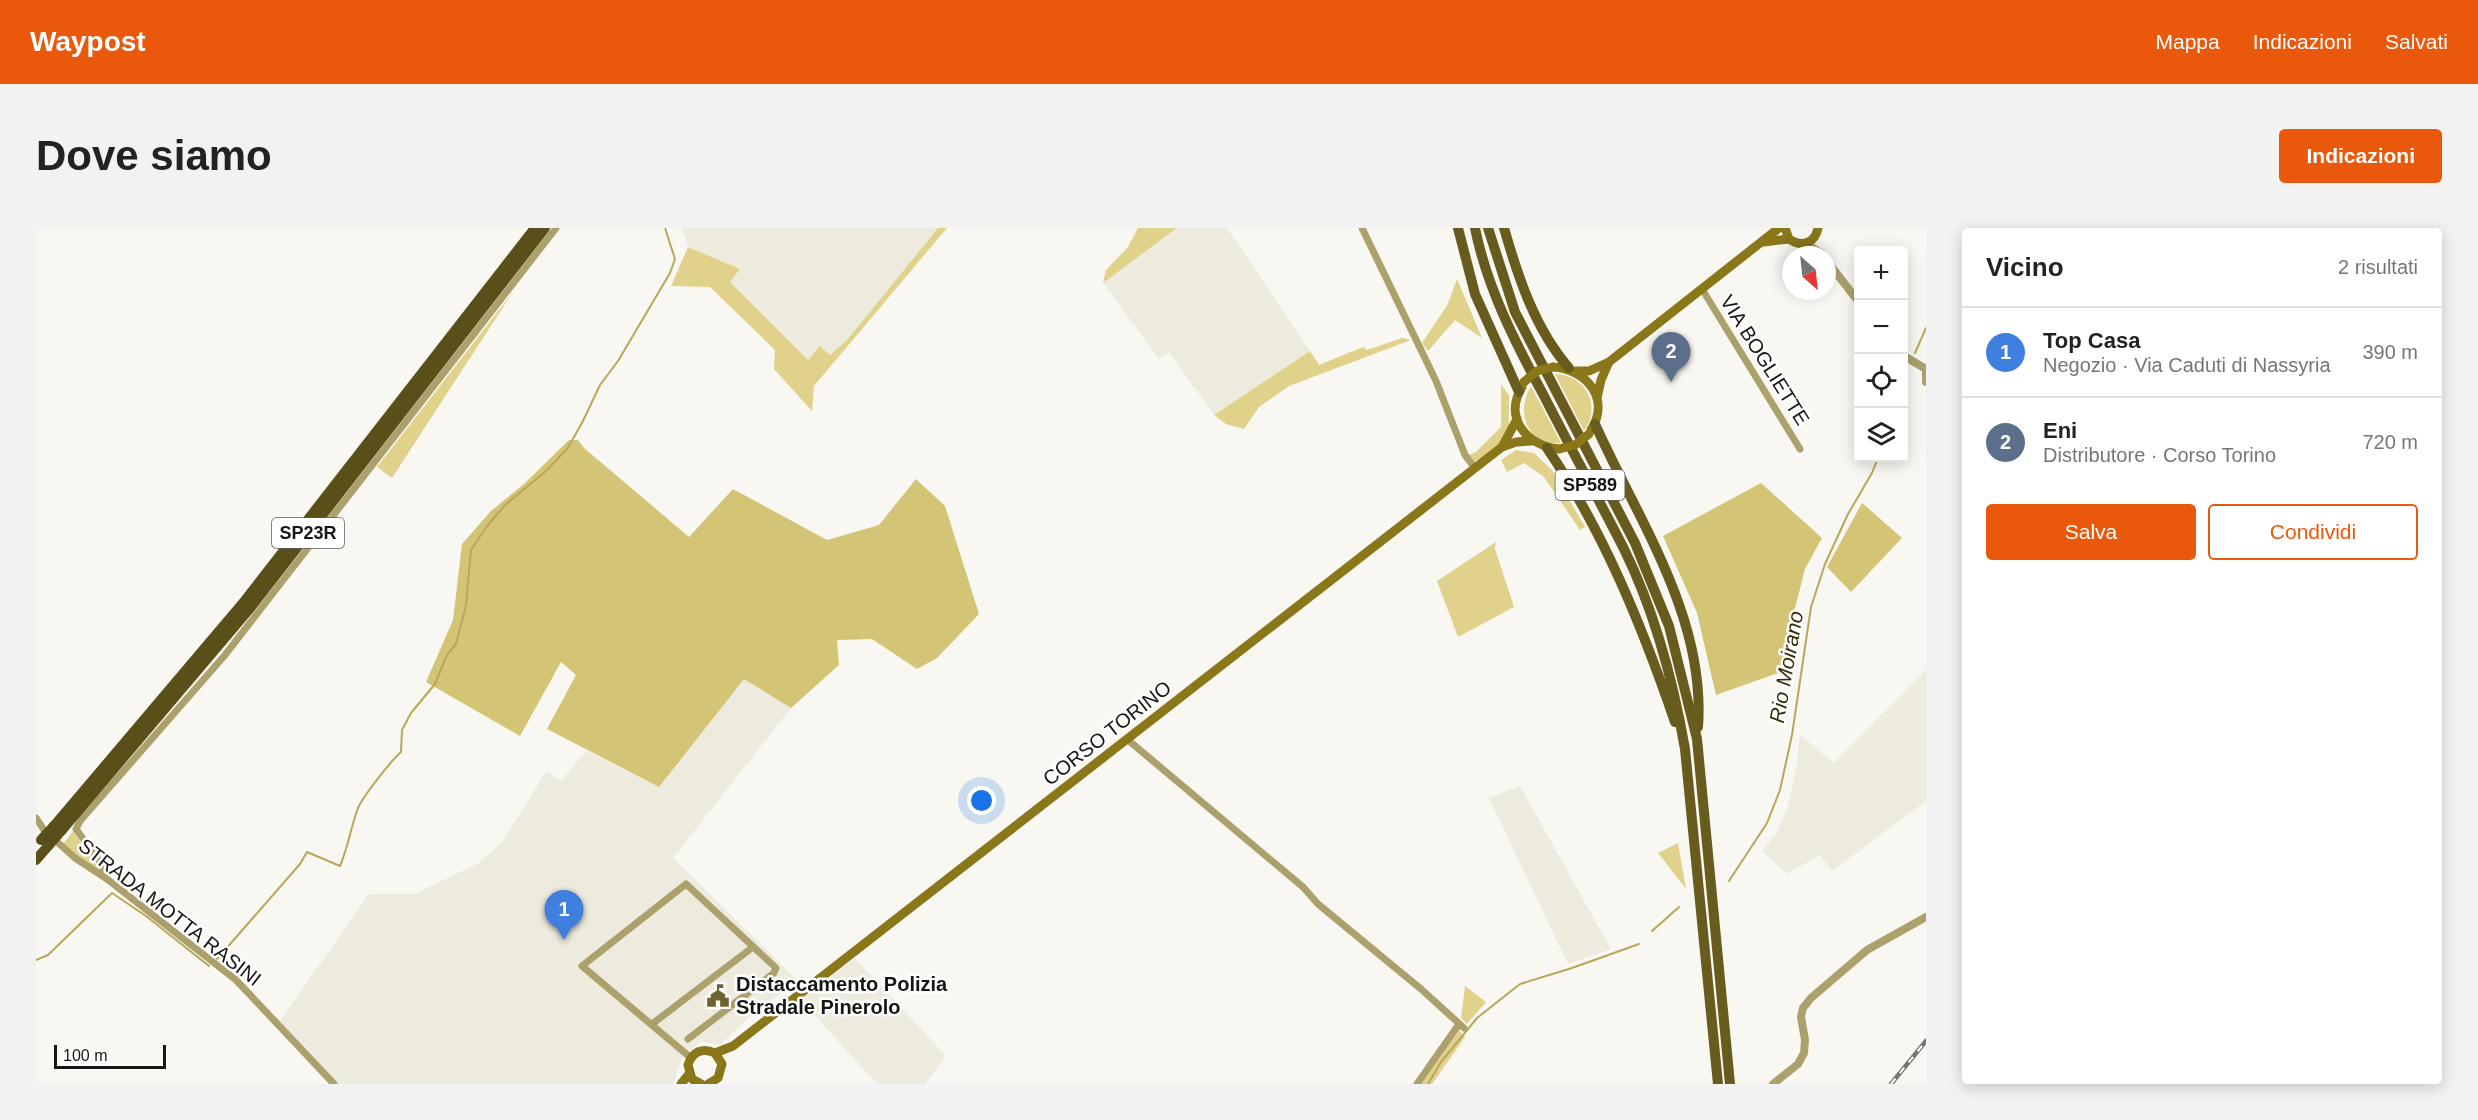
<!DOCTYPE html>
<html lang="it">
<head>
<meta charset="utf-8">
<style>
	:root { --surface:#fff; --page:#f2f2f2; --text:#222; --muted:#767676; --line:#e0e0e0; --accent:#ea580c }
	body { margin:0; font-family:Helvetica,sans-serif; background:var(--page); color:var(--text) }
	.controls { position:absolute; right:18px; top:18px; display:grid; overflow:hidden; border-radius:6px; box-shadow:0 3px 15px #0003 }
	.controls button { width:54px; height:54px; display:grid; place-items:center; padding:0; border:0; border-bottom:2px solid var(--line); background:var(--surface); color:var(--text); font:30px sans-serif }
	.compass { position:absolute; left:1746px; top:18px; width:54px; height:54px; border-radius:50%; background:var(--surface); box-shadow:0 3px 15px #0003; rotate:153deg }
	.scale { position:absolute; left:18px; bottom:15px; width:112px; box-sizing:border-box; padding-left:6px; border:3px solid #161614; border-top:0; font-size:16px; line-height:21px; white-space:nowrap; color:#161614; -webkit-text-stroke:4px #fff; paint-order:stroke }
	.you { position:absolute; left:946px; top:573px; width:21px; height:21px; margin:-15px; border:4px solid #fff; border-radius:50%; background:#1a73e8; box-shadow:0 0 0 9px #1a73e833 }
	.badge { display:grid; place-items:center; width:39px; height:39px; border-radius:50%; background:var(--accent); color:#fff; font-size:20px; font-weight:700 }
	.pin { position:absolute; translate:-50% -50px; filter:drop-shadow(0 2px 3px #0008) }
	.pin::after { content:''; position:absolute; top:32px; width:21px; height:18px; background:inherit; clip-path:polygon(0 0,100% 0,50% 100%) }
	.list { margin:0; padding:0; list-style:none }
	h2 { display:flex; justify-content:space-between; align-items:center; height:78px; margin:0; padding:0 24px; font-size:26px }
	h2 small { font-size:20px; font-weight:400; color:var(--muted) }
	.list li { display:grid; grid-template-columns:39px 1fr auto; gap:18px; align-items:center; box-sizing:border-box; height:90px; padding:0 24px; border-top:2px solid var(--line) }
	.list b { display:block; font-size:22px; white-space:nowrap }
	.list p { margin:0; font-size:20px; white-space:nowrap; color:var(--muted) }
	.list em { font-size:20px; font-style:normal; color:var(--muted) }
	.actions { display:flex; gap:12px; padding:18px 24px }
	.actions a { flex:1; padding:14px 0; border:2px solid var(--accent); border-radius:6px; text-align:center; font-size:21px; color:var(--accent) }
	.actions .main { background:var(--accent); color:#fff }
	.icon { flex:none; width:33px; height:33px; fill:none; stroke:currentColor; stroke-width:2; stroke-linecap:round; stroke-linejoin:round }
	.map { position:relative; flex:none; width:1890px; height:856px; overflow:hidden; border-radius:6px }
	header { display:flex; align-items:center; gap:36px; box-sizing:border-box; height:84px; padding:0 30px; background:var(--accent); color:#fff }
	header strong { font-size:28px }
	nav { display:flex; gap:33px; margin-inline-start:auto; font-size:21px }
	.intro { display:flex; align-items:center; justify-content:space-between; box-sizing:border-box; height:144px; padding:0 36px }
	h1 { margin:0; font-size:42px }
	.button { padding:15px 27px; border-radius:6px; background:var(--accent); color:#fff; font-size:21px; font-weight:700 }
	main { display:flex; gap:36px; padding:0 36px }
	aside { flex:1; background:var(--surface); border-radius:6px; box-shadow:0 3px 15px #0003 }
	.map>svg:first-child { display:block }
	.built { fill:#edebde }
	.green { fill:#e1d28b }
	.forest { fill:#d4c476 }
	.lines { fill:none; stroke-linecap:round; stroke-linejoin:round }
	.stream { stroke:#b8a759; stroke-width:2 }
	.minor { stroke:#aca16c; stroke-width:7 }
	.tertiary { stroke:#aca16c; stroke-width:8 }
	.secondary { stroke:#897719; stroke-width:9 }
	.primary { stroke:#675b1d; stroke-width:10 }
	.trunk { stroke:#5a4f19; stroke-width:10 }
	.rail-casing { stroke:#757471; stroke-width:4.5 }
	.rail { stroke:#fff; stroke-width:2; stroke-dasharray:7; stroke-linecap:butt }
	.secondary-bridge { stroke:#897719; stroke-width:9 }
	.trunk-bridge { stroke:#5a4f19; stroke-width:10 }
	.labels { text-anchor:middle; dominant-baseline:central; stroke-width:5; stroke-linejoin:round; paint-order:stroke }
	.shield { fill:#fff; stroke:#5c5c5a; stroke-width:1.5 }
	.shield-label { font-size:18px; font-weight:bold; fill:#161614 }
	.street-label { font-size:20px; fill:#161614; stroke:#fff }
	.poi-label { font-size:20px; font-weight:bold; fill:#161614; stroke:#fff; text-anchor:start }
	.water-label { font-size:21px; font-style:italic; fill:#322b07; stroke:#fff }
</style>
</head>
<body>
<header>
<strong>Waypost</strong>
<nav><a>Mappa</a><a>Indicazioni</a><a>Salvati</a></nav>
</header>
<div class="intro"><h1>Dove siamo</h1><a class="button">Indicazioni</a></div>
<main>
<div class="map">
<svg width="1890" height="856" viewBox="0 0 1890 856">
	<rect width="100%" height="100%" fill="#f8f7f1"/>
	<g class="built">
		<polygon points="646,0 902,0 811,112 794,127 785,118 772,132 694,54 704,41 652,19"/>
		<polygon points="1141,0 1191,0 1274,123 1178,187 1133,124 1123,131 1067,55"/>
		<polygon points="1890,442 1890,573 1796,643 1784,627 1751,646 1726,623 1740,606 1751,581 1760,542 1764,507 1798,535"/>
		<polygon points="708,450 755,480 637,630 763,754 722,781 685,816 664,814 647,828 637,856 301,856 264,818 244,793 333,666 378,666 443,635 466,614 510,544 525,553 550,523 623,559"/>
		<polygon points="1484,558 1571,714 1575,721 1532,736 1453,570"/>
		<polygon points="819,730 910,828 889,856 841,856 764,771"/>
	</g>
	<g class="green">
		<polygon points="902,0 911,0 778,158 776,183 738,141 739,122 674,59 635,58 652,19 704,41 694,54 772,132 784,118 794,127 811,112"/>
		<polygon points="1102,0 1141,0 1067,55 1070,42 1092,19"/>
		<polygon points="1421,51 1446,110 1419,92 1392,123 1386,115 1412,76"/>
		<polygon points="477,64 356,250 341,239"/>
		<polygon points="1366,110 1375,112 1253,158 1223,179 1208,201 1190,196 1178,187 1274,123 1283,137 1327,119 1331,122"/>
		<path d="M1519 146C1550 147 1566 178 1548 203Z"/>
		<polygon points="1465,156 1473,167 1473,201 1468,212 1446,231 1438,233 1433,227 1440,224 1465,199"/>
		<path d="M1495 158 1525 215C1491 219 1479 183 1495 158Z"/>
		<polygon points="1480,222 1498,225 1516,242 1549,299 1544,302 1508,249 1488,235 1471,244 1465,232"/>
		<polygon points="1460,314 1459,321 1478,379 1422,409 1401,353"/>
		<polygon points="37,603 63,641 57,640 27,616"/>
		<polygon points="1642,615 1650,661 1622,625"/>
		<polygon points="1429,758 1450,774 1431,796 1425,790"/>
		<polygon points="1423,802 1429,809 1396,856 1385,856"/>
	</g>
	<g class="forest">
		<polygon points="533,212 542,212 548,220 653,309 697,261 791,312 843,297 880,251 909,278 943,386 901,430 881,441 836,411 801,412 803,437 755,480 708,451 623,559 511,501 540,447 525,434 484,508 390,454 417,392 426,316 455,283 488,256"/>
		<polygon points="1725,255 1786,310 1769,341 1758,384 1750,442 1680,467 1661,385 1627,308"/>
		<polygon points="1826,275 1866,310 1815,364 1791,339"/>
	</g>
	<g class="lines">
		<g class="stream">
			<polyline points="1879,125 1890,100"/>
			<polyline points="1868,155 1870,147"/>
			<polyline points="1693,653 1731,595 1744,562 1756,507 1775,379 1789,336 1812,286 1836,245 1842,230"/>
			<polyline points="1616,703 1643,679"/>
			<path d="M181 731 264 636 271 624 304 638C312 619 315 599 322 580 328 567 354 534 365 524L366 502 375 485 399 456 411 427 420 416 430 377 435 322 451 298 469 277 510 243 531 221 546 195 564 157 582 133 634 45 639 31 629 0"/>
			<polyline points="0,732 12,727 76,665 110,688 173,738"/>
			<polyline points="1392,856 1405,834 1441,790 1484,756 1536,740 1603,716"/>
		</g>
		<g class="minor">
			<polyline points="1326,0 1400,153 1429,227 1439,240"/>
			<polyline points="1666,61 1764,221"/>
			<polyline points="1092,512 1267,659 1282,676 1385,761 1428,800"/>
			<polyline points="0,590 8,602 39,630 71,651 200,752 298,856"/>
			<polyline points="71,651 64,634 40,601 44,593 189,427 520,0"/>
			<polyline points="616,796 717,719"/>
			<polyline points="652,811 738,745 740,740 650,656 546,738 655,830"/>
			<polyline points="1381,856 1423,796"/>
		</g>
		<g class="tertiary">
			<polyline points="1764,16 1774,18 1785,25"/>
			<polyline points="1791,33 1822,73"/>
			<polyline points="1868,128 1890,141"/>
			<polyline points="1890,141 1890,154"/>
			<polyline points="1737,856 1762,836 1768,825 1769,812 1765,789 1767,780 1775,770 1831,722 1890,689"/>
		</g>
		<g class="secondary">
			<path d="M1749 0 1753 11C1766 20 1779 15 1782 0"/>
			<polyline points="1728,14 1753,11"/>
			<path d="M1517 139C1550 141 1575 170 1555 202"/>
			<polyline points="1540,143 1553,143 1573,134 1743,0"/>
			<path d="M1486 159C1467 190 1491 218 1523 221"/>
			<polyline points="1561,170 1565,152 1572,136"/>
			<polyline points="1466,219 1481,191"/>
			<polyline points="679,825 697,818 1466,219 1480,214 1496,213"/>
			<polyline points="645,856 653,846"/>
			<path d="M665 856 656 851 652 837C656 824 666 819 679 825L686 836 682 850 672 856"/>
		</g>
		<g class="primary">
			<polyline points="1422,0 1439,66 1483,164"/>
			<path d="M1439 0C1451 60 1479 114 1508 168 1534 219 1562 270 1588 321 1619 384 1637 452 1649 521L1682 856"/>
			<polyline points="1452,0 1479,84 1599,315 1633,398 1661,511 1694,856"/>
			<path d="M1468 0C1482 49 1499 101 1533 140"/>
			<path d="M1559 196C1602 292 1670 389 1662 499"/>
			<path d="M1511 220C1568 304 1606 398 1639 494"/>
		</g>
		<g class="trunk">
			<polyline points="18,598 207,375 499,0"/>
			<polyline points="26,602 215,379 509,0"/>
			<polyline points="0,632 13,617"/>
		</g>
		<g class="rail-casing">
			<polyline id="rail" points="1855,856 1890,813"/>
		</g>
		<use href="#rail" class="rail"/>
		<g class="secondary-bridge">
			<polyline points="1488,154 1501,143 1517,139"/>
			<polyline points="1523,221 1539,217 1553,206"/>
		</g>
		<g class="trunk-bridge">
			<polyline points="5,612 18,598"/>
			<polyline points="13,617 26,602"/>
		</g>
	</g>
	<defs>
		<g id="civic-bare" transform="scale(1.8)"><path d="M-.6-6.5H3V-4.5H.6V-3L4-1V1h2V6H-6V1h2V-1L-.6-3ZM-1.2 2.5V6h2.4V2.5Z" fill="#6e6330" stroke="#fff" stroke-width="2.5" paint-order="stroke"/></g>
	</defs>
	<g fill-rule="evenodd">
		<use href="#civic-bare" x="682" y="768"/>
	</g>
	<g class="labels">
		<g class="shield">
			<rect x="1519.5" y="242" width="69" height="30" rx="4.5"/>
			<rect x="236" y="290" width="72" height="30" rx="4.5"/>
		</g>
		<g class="shield-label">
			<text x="1554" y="257">SP589</text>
			<text x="272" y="305">SP23R</text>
		</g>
		<g class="street-label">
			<text transform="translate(1729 132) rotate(58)">VIA BOGLIETTE</text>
			<text transform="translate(1071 505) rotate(-38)">CORSO TORINO</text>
			<text transform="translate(134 684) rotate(38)">STRADA MOTTA RASINI</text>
		</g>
		<g class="poi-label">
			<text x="700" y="756">Distaccamento Polizia<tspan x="700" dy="23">Stradale Pinerolo</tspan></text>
		</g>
		<g class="water-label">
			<text transform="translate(1750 439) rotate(-80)">Rio Moirano</text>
		</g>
	</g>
</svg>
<div class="controls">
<button>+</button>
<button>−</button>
<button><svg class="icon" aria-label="locate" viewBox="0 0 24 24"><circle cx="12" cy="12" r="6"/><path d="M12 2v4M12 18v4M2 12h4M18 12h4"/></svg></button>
<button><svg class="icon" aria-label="layers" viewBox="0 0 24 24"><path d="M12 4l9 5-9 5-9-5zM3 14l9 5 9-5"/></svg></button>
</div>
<svg class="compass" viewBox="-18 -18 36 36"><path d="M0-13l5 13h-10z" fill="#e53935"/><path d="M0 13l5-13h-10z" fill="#767676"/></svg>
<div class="scale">100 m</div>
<div class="you"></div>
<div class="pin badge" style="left:528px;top:712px;background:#3f7fe0">1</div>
<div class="pin badge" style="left:1635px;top:154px;background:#5c6f8a">2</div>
</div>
<aside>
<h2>Vicino<small>2 risultati</small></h2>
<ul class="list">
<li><span class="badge" style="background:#3f7fe0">1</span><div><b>Top Casa</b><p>Negozio · Via Caduti di Nassyria</p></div><em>390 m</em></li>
<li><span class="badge" style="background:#5c6f8a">2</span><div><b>Eni</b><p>Distributore · Corso Torino</p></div><em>720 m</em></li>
</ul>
<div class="actions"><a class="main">Salva</a><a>Condividi</a></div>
</aside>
</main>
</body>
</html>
